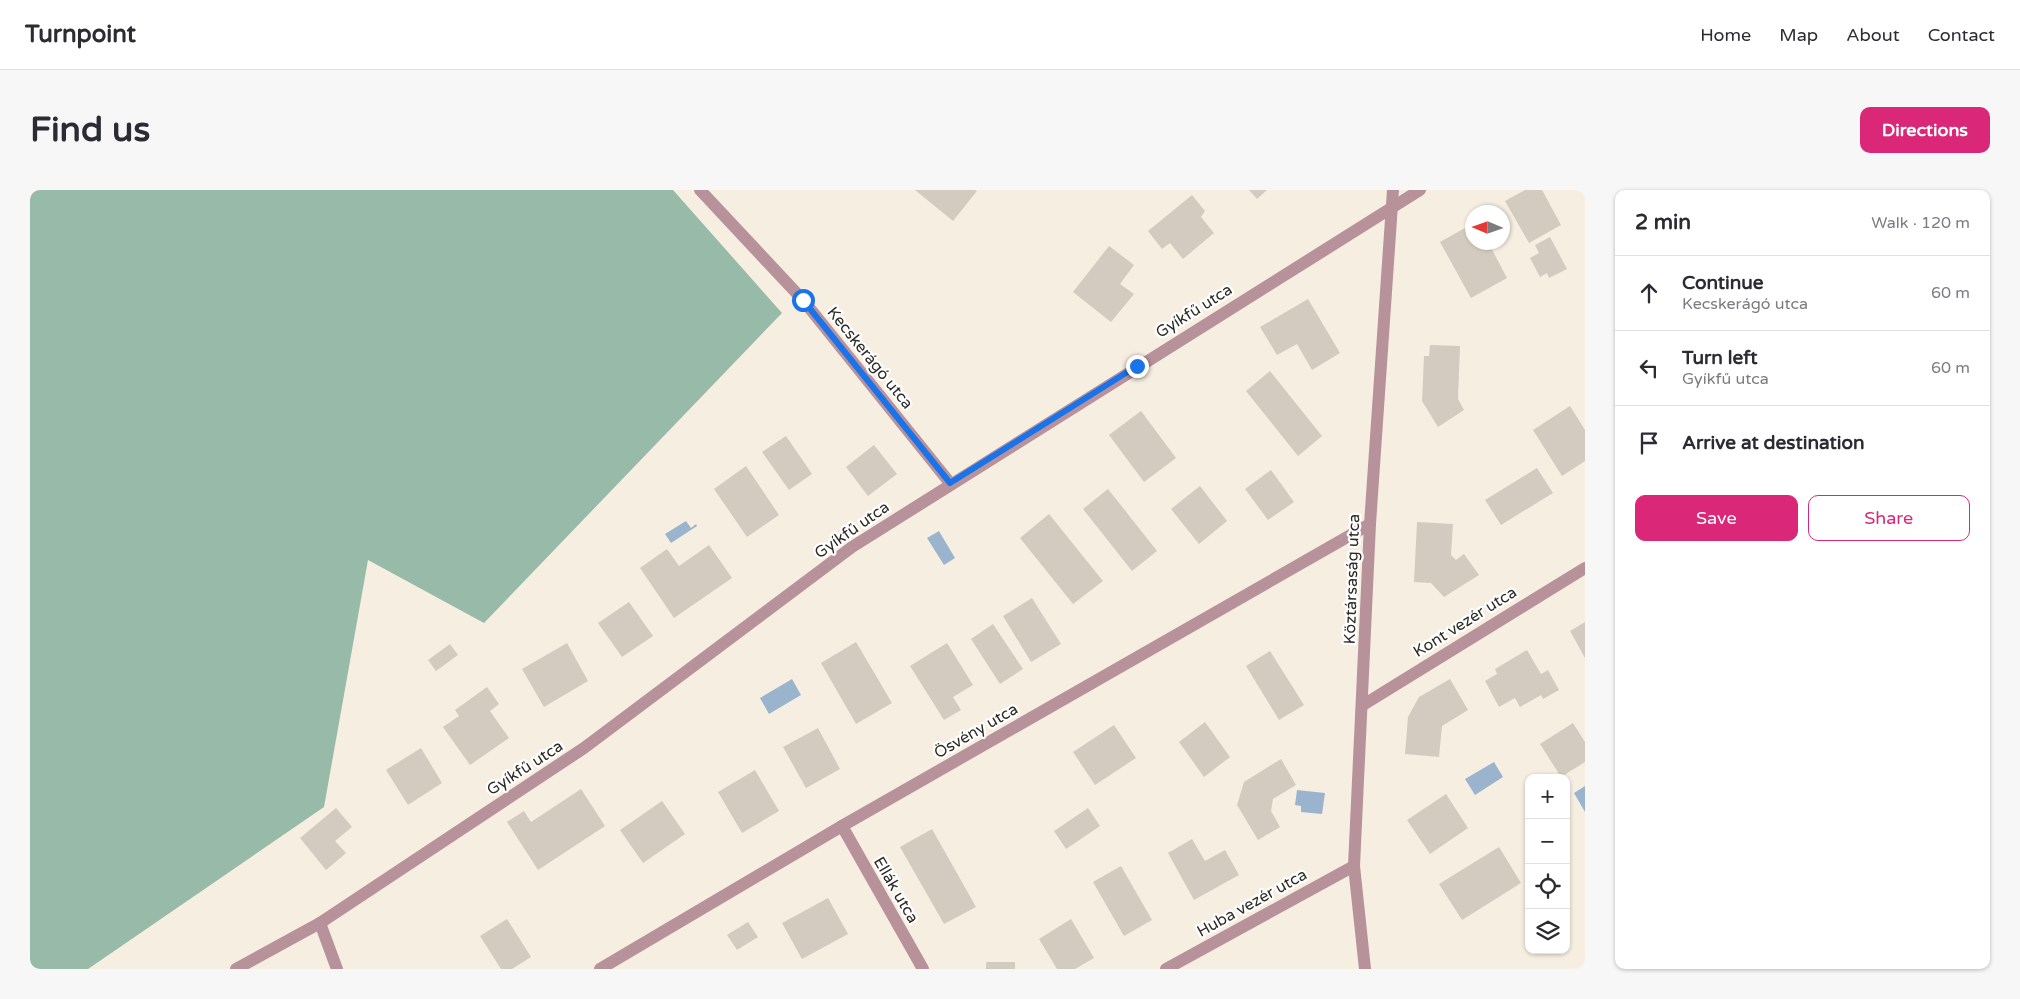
<!DOCTYPE html>
<html lang="en">
<head>
<meta charset="utf-8">
<style>
	:root { --surface:#fff; --page:#f7f7f7; --text:#2b2b33; --muted:#7c7c81; --line:#e1e1e2; --accent:#db2777 }
	body { margin:0; font-family:"Varela Round",sans-serif; background:var(--page); color:var(--text) }
	.controls { position:absolute; right:15px; bottom:15px; display:grid; overflow:hidden; border-radius:10px; box-shadow:0 1px 4px #0004 }
	.controls button { width:45px; height:45px; display:grid; place-items:center; padding:0; border:0; border-bottom:1px solid var(--line); background:var(--surface); color:var(--text); font:25px sans-serif }
	.compass { position:absolute; left:1435px; top:15px; width:45px; height:45px; border-radius:50%; background:var(--surface); box-shadow:0 1px 4px #0004; rotate:272deg }
	.stop { position:absolute; width:15px; height:15px; margin:-11px; border:4px solid #1a73e8; border-radius:50%; background:#fff }
	.stop.end { background:#1a73e8; border-color:#fff; box-shadow:0 1px 5px #0008 }
	.list { margin:0; padding:0; list-style:none }
	h2 { display:flex; justify-content:space-between; align-items:center; height:65px; margin:0; padding:0 20px; font-size:21px }
	h2 small { font-size:16px; font-weight:400; color:var(--muted) }
	.list li { display:grid; grid-template-columns:32px 1fr auto; gap:15px; align-items:center; box-sizing:border-box; height:75px; padding:0 20px; border-top:1px solid var(--line) }
	.list b { display:block; font-size:19px; white-space:nowrap }
	.list p { margin:0; font-size:16px; white-space:nowrap; color:var(--muted) }
	.list em { font-size:16px; font-style:normal; color:var(--muted) }
	.actions { display:flex; gap:10px; padding:15px 20px }
	.actions a { flex:1; padding:11px 0; border:1px solid var(--accent); border-radius:10px; text-align:center; font-size:18px; color:var(--accent) }
	.actions .main { background:var(--accent); color:#fff }
	.icon { flex:none; width:28px; height:28px; fill:none; stroke:currentColor; stroke-width:2; stroke-linecap:round; stroke-linejoin:round }
	.map { position:relative; flex:none; width:1555px; height:779px; overflow:hidden; border-radius:10px }
	header { display:flex; align-items:center; gap:30px; box-sizing:border-box; height:70px; padding:0 25px; background:var(--surface); border-bottom:1px solid var(--line) }
	header strong { font-size:24px }
	nav { display:flex; gap:28px; margin-inline-start:auto; font-size:18px }
	.intro { display:flex; align-items:center; justify-content:space-between; box-sizing:border-box; height:120px; padding:0 30px }
	h1 { margin:0; font-size:35px }
	.button { padding:12px 22px; border-radius:10px; background:var(--accent); color:#fff; font-size:18px; font-weight:700 }
	main { display:flex; gap:30px; padding:0 30px }
	aside { flex:1; background:var(--surface); border-radius:10px; box-shadow:0 1px 4px #0004 }
	.map>svg:first-child { display:block }
	.forest { fill:#97baa9 }
	.water { fill:#9bb4cd }
	.building { fill:#d4cbc0 }
	.lines { fill:none; stroke-linecap:round; stroke-linejoin:round }
	.minor { stroke:#b8929a; stroke-width:12 }
	.route { stroke:#1a73e8; stroke-width:6 }
	.labels { text-anchor:middle; dominant-baseline:central; stroke-width:4.5; stroke-linejoin:round; paint-order:stroke }
	.street-label { font-size:16px; fill:#2e2b26; stroke:#fff }
</style>
</head>
<body>
<header>
<strong>Turnpoint</strong>
<nav><a>Home</a><a>Map</a><a>About</a><a>Contact</a></nav>
</header>
<div class="intro"><h1>Find us</h1><a class="button">Directions</a></div>
<main>
<div class="map">
<svg width="1555" height="779" viewBox="0 0 1555 779">
	<rect width="100%" height="100%" fill="#f7eee2"/>
	<polygon class="forest" points="0,0 643,0 752,123 454,433 338,370 294,617 58,779 0,779"/>
	<g class="water">
		<polygon points="656,331 661,338 666,334 667,336 641,353 635,344"/>
		<polygon points="909,341 925,368 914,375 897,348"/>
		<polygon points="762,489 771,505 739,524 730,508"/>
		<polygon points="1464,572 1473,587 1445,605 1435,589"/>
		<polygon points="1555,596 1555,622 1544,603"/>
		<polygon points="1267,600 1295,603 1292,624 1271,622 1271,616 1265,615"/>
	</g>
	<g class="building">
		<polygon points="885,0 945,0 947,1 923,31"/>
		<polygon points="1219,0 1237,0 1227,9"/>
		<polygon points="1495,0 1512,0 1531,35 1499,53 1475,11"/>
		<polygon points="1162,5 1175,21 1171,27 1184,43 1153,69 1140,53 1132,59 1118,41"/>
		<polygon points="1442,34 1442,52 1458,52 1477,88 1441,108 1410,52"/>
		<polygon points="1520,47 1537,79 1519,88 1517,83 1510,87 1500,68 1509,63 1505,55"/>
		<polygon points="1079,56 1104,75 1090,94 1104,104 1081,132 1043,102"/>
		<polygon points="1278,109 1310,163 1282,180 1267,154 1247,165 1230,137"/>
		<polygon points="1400,155 1430,156 1428,209 1434,220 1408,237 1392,211 1394,166 1399,166"/>
		<polygon points="1240,181 1292,246 1268,266 1216,201"/>
		<polygon points="1540,216 1555,240 1555,271 1532,286 1503,240"/>
		<polygon points="1111,221 1146,268 1114,292 1079,245"/>
		<polygon points="756,246 782,284 759,300 732,262"/>
		<polygon points="844,255 867,284 838,306 816,277"/>
		<polygon points="716,276 749,325 717,347 684,299"/>
		<polygon points="1507,278 1523,303 1471,335 1455,310"/>
		<polygon points="1241,280 1264,312 1238,330 1215,299"/>
		<polygon points="1170,296 1197,331 1169,354 1141,319"/>
		<polygon points="1078,299 1127,361 1102,381 1053,319"/>
		<polygon points="1019,324 1073,391 1043,414 990,348"/>
		<polygon points="1387,332 1423,334 1421,365 1426,370 1434,364 1449,385 1414,407 1401,393 1384,392"/>
		<polygon points="679,355 702,388 644,428 610,378 637,359 649,376"/>
		<polygon points="1002,408 1031,454 1001,472 973,426"/>
		<polygon points="599,412 623,446 592,467 568,433"/>
		<polygon points="1555,432 1555,468 1540,441"/>
		<polygon points="963,434 993,479 970,494 941,449"/>
		<polygon points="826,452 862,513 826,534 791,473"/>
		<polygon points="537,453 558,491 514,517 492,479"/>
		<polygon points="917,453 943,495 923,507 931,520 914,530 880,476"/>
		<polygon points="420,454 428,465 406,481 398,470"/>
		<polygon points="1497,460 1511,484 1518,480 1529,500 1513,509 1511,505 1490,517 1485,508 1469,517 1455,491 1467,484 1465,479"/>
		<polygon points="1240,461 1274,515 1249,530 1216,476"/>
		<polygon points="1420,489 1438,520 1412,536 1409,567 1375,564 1378,527 1389,507"/>
		<polygon points="457,497 469,514 460,521 479,548 440,575 413,537 429,526 425,520"/>
		<polygon points="1175,532 1200,567 1174,587 1149,552"/>
		<polygon points="1543,533 1555,552 1555,572 1531,587 1510,554"/>
		<polygon points="1084,535 1106,568 1065,595 1043,562"/>
		<polygon points="788,538 810,579 776,598 753,557"/>
		<polygon points="391,558 412,593 378,615 356,580"/>
		<polygon points="1251,569 1266,595 1243,609 1241,621 1250,637 1228,650 1207,615 1214,592"/>
		<polygon points="725,580 749,621 712,643 688,602"/>
		<polygon points="551,599 575,636 508,680 477,632 494,621 501,632"/>
		<polygon points="1416,604 1438,638 1400,664 1377,630"/>
		<polygon points="632,611 655,644 613,673 590,640"/>
		<polygon points="306,618 322,637 305,651 316,663 296,680 270,648"/>
		<polygon points="1058,618 1070,636 1036,659 1024,641"/>
		<polygon points="902,639 946,717 914,734 870,657"/>
		<polygon points="1162,649 1175,671 1195,660 1209,685 1164,710 1138,663"/>
		<polygon points="1469,657 1491,693 1432,730 1409,694"/>
		<polygon points="1091,676 1122,730 1094,746 1063,692"/>
		<polygon points="798,708 818,744 772,769 752,733"/>
		<polygon points="477,729 501,767 482,779 471,779 450,746"/>
		<polygon points="1041,729 1064,768 1045,779 1027,779 1009,749"/>
		<polygon points="718,732 728,747 707,760 697,745"/>
		<rect x="956" y="772" width="29" height="7"/>
	</g>
	<g class="lines">
		<g class="minor">
			<polyline points="670,0 773,110 920,293"/>
			<polyline points="1333,515 1555,378"/>
			<polyline points="812,636 893,779"/>
			<polyline points="290,733 307,779"/>
			<polyline points="206,779 290,733 554,558 822,357 1390,0"/>
			<polyline points="570,779 812,636 1340,334"/>
			<polyline points="1136,779 1324,676"/>
			<polyline points="1335,779 1324,676 1340,334 1363,0"/>
		</g>
	</g>
	<g class="lines">
		<polyline class="route" points="773,110 920,293 1107,176"/>
	</g>
	<g class="labels">
		<g class="street-label">
			<text transform="translate(1164 121) rotate(-32)">Gyíkfű utca</text>
			<text transform="translate(840 168) rotate(51)">Kecskerágó utca</text>
			<text transform="translate(822 340) rotate(-35)">Gyíkfű utca</text>
			<text transform="translate(1322 389) rotate(-88)">Köztársaság utca</text>
			<text transform="translate(1435 432) rotate(-32)">Kont vezér utca</text>
			<text transform="translate(946 541) rotate(-30)">Ösvény utca</text>
			<text transform="translate(495 578) rotate(-33)">Gyíkfű utca</text>
			<text transform="translate(866 700) rotate(60)">Ellák utca</text>
			<text transform="translate(1222 713) rotate(-29)">Huba vezér utca</text>
		</g>
	</g>
</svg>
<div class="controls">
<button>+</button>
<button>−</button>
<button><svg class="icon" aria-label="locate" viewBox="0 0 24 24"><circle cx="12" cy="12" r="6"/><path d="M12 2v4M12 18v4M2 12h4M18 12h4"/></svg></button>
<button><svg class="icon" aria-label="layers" viewBox="0 0 24 24"><path d="M12 4l9 5-9 5-9-5zM3 14l9 5 9-5"/></svg></button>
</div>
<svg class="compass" viewBox="-18 -18 36 36"><path d="M0-13l5 13h-10z" fill="#e53935"/><path d="M0 13l5-13h-10z" fill="#7c7c81"/></svg>
<div class="stop" style="left:773px;top:110px"></div>
<div class="stop end" style="left:1107px;top:176px"></div>
</div>
<aside>
<h2>2 min<small>Walk · 120 m</small></h2>
<ul class="list">
<li><svg class="icon" aria-label="ahead" viewBox="0 0 24 24"><path d="M12 20V5M6 11l6-6 6 6"/></svg><div><b>Continue</b><p>Kecskerágó utca</p></div><em>60 m</em></li>
<li><svg class="icon" aria-label="left" viewBox="0 0 24 24"><path d="M17 20v-9H6M10 6l-5 5 5 5"/></svg><div><b>Turn left</b><p>Gyíkfű utca</p></div><em>60 m</em></li>
<li><svg class="icon" aria-label="arrive" viewBox="0 0 24 24"><path d="M6 21V4h12l-3 4 3 4H6"/></svg><div><b>Arrive at destination</b></div></li>
</ul>
<div class="actions"><a class="main">Save</a><a>Share</a></div>
</aside>
</main>
</body>
</html>
